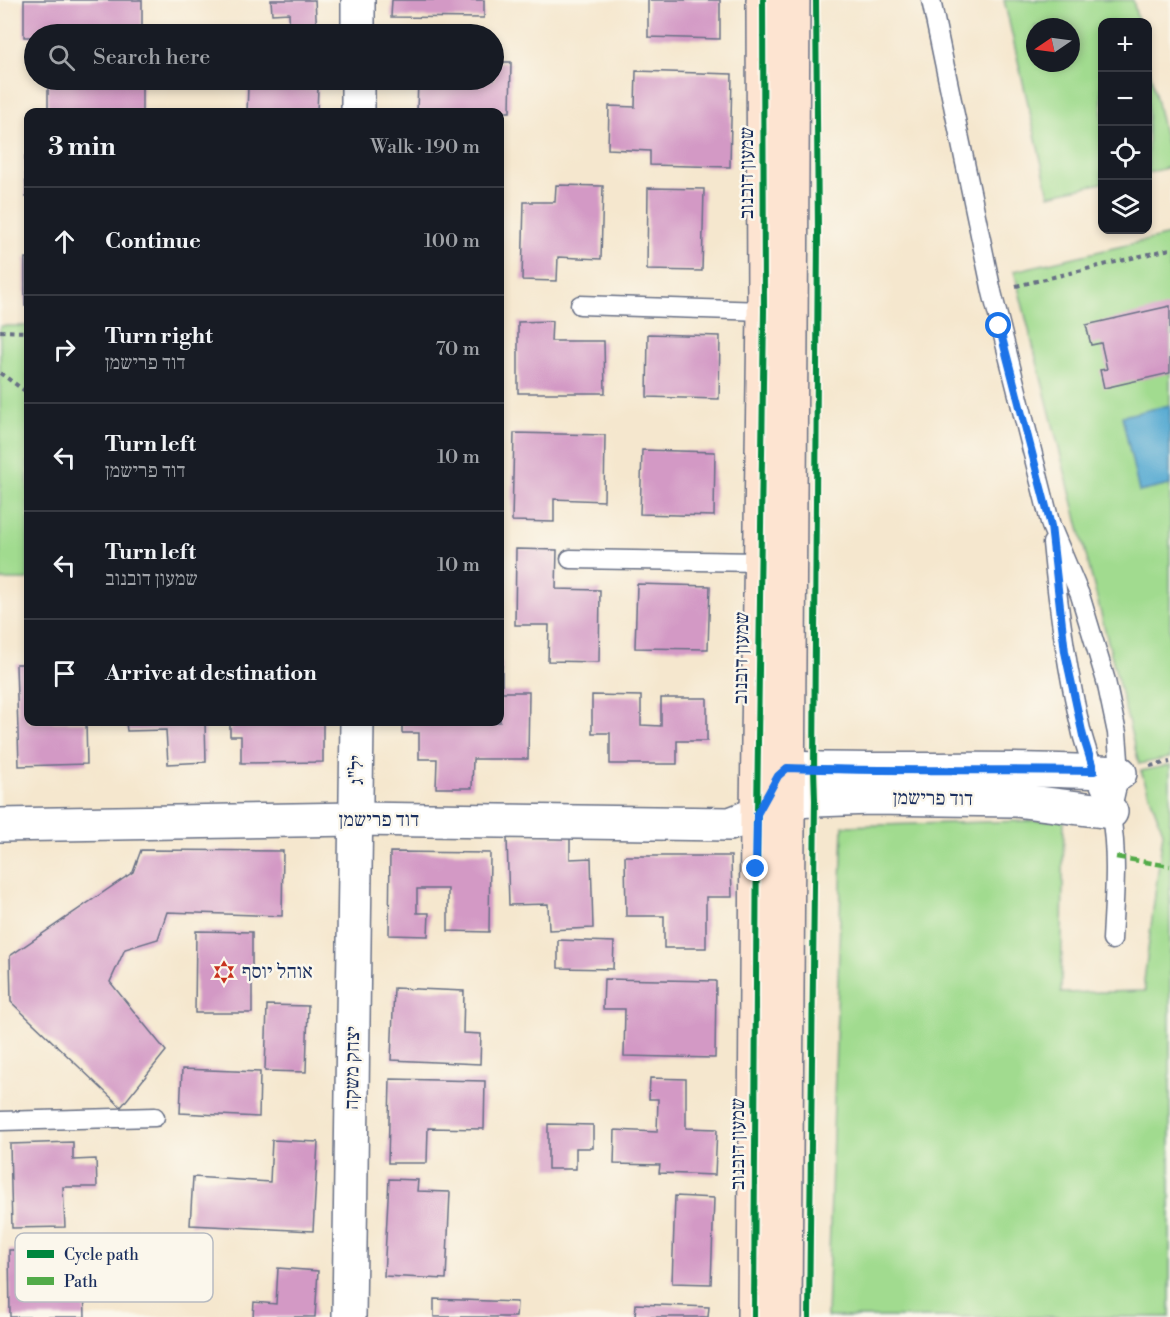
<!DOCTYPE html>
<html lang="en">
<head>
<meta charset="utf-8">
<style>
	:root { --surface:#171b24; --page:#242831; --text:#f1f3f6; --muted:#9ea1a6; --line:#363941 }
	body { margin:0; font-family:"Libre Bodoni","Frank Ruhl Libre",serif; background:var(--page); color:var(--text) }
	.controls { position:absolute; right:18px; top:18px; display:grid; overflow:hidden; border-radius:12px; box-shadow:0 3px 9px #0003 }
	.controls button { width:54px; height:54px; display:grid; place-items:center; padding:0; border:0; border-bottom:2px solid var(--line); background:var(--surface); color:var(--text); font:30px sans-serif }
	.compass { position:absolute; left:1026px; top:18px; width:54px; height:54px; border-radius:50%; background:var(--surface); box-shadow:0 3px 9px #0003; rotate:257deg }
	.stop { position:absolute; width:18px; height:18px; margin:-14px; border:4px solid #1a73e8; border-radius:50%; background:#fff }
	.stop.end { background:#1a73e8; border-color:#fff; box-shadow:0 2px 6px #0008 }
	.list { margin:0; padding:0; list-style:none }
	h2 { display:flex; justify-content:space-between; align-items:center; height:78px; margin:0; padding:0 24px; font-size:26px }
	h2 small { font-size:20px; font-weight:400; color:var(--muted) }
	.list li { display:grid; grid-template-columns:39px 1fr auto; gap:18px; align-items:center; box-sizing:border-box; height:108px; padding:0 24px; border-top:2px solid var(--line) }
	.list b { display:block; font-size:22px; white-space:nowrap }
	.list p { margin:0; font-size:20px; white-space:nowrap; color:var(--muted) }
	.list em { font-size:20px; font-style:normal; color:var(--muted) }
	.icon { flex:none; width:33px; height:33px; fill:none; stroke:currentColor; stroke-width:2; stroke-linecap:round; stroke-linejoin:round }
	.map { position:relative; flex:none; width:1170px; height:1317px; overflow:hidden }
	.search { position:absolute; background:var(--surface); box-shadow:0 3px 9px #0003; left:24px; top:24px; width:480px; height:66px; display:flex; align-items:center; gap:15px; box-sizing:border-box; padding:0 21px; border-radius:33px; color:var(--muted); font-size:22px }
	.panel { position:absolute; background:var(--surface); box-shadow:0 3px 9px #0003; left:24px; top:108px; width:480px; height:618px; border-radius:12px }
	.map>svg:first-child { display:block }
	.green { fill:#a1db8f; stroke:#5e8576; stroke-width:1.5; fill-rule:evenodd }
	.water { fill:#57aad2; stroke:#396c98; stroke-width:1.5 }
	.building { fill:#d399c5 }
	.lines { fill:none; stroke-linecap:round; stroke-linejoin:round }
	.lane-casing { stroke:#676f85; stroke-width:21 }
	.street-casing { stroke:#676f85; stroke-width:36 }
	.secondary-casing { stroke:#676f85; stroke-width:36 }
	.path { stroke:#676f85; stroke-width:4; stroke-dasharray:4.5 4.5; stroke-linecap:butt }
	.lane { stroke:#fff; stroke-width:18 }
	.street { stroke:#fff; stroke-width:33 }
	.secondary { stroke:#fde4d1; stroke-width:33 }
	.quiet { stroke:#52ab49; stroke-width:4.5; stroke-dasharray:9 4.5; stroke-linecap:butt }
	.cycleway-casing { stroke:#fbf7ec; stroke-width:10 }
	.cycleway { stroke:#00873e; stroke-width:6 }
	.route { stroke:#1a73e8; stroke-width:8 }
	.labels { text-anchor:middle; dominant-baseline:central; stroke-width:5; stroke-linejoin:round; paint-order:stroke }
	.street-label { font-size:20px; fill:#1b2f5e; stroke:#fbf7ec }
	.poi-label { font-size:20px; fill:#1b2f5e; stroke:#fbf7ec; text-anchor:start }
	.key { fill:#fbf7ec; stroke:#b8bbc1; stroke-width:1.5 }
	.key-label { font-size:16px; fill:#1b2f5e }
</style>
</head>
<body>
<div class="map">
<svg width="1170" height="1317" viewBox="0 0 1170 1317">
	<rect width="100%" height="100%" fill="#fbf7ec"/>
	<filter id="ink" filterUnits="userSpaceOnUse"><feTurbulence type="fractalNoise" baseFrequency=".0167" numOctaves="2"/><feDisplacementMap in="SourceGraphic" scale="12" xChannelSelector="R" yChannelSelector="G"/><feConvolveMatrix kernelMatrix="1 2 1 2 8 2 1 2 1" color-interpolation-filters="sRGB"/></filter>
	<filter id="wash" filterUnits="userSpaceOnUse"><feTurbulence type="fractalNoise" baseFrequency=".008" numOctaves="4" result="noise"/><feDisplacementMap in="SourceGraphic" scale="24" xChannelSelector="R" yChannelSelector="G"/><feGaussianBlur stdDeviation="1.35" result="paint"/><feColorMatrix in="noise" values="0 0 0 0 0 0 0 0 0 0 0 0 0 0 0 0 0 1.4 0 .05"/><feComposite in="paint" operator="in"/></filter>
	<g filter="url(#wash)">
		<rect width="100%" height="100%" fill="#f5e7ce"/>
		<g class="green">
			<path d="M1004 0H1133L1138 22H1102V183L1049 195ZM1035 27H1071V63H1035Z"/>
			<polygon points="1148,62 1170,161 1170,167 1148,173"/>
			<polygon points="1170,235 1170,758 1139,764 1014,271"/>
			<rect x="0" y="326" width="28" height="254"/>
			<polygon points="1170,765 1170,1317 827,1317 843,826 1064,820 1061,993 1145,991 1144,981 1163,832 1141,771"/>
		</g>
		<polygon class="water" points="1170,405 1170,485 1139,492 1122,416"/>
		<g id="blocks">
			<g class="building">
				<polygon points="24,0 142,0 142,34 34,34 34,37 24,37"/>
				<polygon points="271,0 315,0 317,34 290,34 289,13 272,14"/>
				<polygon points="392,0 484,0 484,18 391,17"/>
				<polygon points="648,0 720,0 720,39 648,37"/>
				<polygon points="494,62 511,62 510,112 417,112 418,80 494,80"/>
				<polygon points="636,71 732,74 730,167 650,165 650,151 608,149 609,106 635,107"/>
				<rect x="48" y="80" width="94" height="32"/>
				<polygon points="248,87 318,88 317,112 247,112"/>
				<polygon points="25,156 28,156 28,197 26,197"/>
				<polygon points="556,185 603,186 601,259 558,257 557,281 522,280 524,202 555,202"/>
				<polygon points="648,188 704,189 702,271 647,270"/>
				<rect x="25" y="258" width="3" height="48"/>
				<polygon points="1170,306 1170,373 1104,388 1100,370 1107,369 1101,343 1091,345 1086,325"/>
				<polygon points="552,321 551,341 604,341 605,393 518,393 518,322"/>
				<polygon points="648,334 720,336 719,399 647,397"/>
				<polygon points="514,433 605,435 604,501 554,499 554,522 512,521"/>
				<polygon points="642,450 715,452 714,516 640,514"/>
				<polygon points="516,549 557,550 556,589 600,590 599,662 548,661 549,625 515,625"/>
				<polygon points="637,584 710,586 708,649 635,648"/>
				<polygon points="500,663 502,663 502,692 529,692 528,759 473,759 472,788 436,788 437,759 419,759 419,733 402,733 402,722 500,722"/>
				<polygon points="16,664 28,664 28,722 86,722 87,764 19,766"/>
				<polygon points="592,695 641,696 641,725 661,726 661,698 707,698 707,741 677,741 677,764 610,764 610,733 592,733"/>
				<polygon points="126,722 205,722 206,762 168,764 166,730 127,731"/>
				<polygon points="230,722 323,722 323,762 241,763 241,736 230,736"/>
				<polygon points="570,836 570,859 591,858 593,928 549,930 548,904 509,905 507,838"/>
				<polygon points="141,850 283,851 282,916 167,912 158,939 125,949 110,982 166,1051 121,1107 11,1002 10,956 133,872"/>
				<polygon points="390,852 490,853 489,932 448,931 448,889 417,889 417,913 429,913 428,936 389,935"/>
				<polygon points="625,856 731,856 732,897 706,897 706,948 664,948 664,916 626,916"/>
				<polygon points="196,931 252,932 252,1013 195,1013"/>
				<polygon points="558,940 614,942 613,969 558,968"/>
				<polygon points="604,979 716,981 715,1058 624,1056 625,1009 603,1009"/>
				<polygon points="394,988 464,991 463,1033 481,1034 480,1064 391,1060"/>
				<polygon points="267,1005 308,1006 306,1072 265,1071"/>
				<polygon points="182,1069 260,1072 259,1117 180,1113"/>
				<polygon points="650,1078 686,1079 686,1128 717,1129 715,1175 659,1173 660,1165 614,1164 615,1130 657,1132 658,1099 649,1099"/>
				<polygon points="390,1079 485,1081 484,1129 428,1128 427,1163 388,1163"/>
				<polygon points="548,1124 593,1125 593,1148 576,1148 576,1169 548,1169"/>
				<polygon points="272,1140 318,1142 313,1231 190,1225 193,1177 270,1182"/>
				<polygon points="73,1142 73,1160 96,1159 97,1187 63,1187 65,1227 12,1228 10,1144"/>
				<polygon points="389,1179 418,1180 417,1191 450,1192 446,1279 384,1276"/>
				<polygon points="675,1196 714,1198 711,1284 672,1283"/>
				<polygon points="9,1250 53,1250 53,1284 84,1283 85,1317 10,1317"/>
				<polygon points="278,1268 318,1271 315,1317 253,1317 254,1302 276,1304"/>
				<polygon points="434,1299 517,1302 516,1317 434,1317"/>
				<polygon points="636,1304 709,1307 708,1317 635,1317"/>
			</g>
		</g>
	</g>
	<g filter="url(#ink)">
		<use href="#blocks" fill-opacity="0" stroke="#676f85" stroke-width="1.5"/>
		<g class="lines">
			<g class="lane-casing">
				<g id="lane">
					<polyline points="931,0 992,292 1051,526 1080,595 1106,681 1117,733 1120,773 1111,812"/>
					<polyline points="580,305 764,311"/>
					<path d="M1052 543C1058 608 1067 671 1082 734 1086 748 1091 763 1096 777 1101 790 1109 803 1111 816 1118 857 1114 898 1112 940"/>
					<polyline points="570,559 760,562"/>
					<polyline points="0,1121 155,1117"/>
				</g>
			</g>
			<g class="street-casing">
				<g id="street">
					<polyline points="358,34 358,0"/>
					<polyline points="358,112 358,80"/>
					<path d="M771 789 778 776 787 768C898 772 1009 766 1120 773"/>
					<polyline points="0,825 357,819 730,824 789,801 871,798 1015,800 1111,812"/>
					<polyline points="349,1317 357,722"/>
				</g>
			</g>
			<g class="secondary-casing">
				<g id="secondary">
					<polyline points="754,1317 757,814 764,311 763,0"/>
					<polyline points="785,1317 793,0"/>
				</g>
			</g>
			<g class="path">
				<polyline points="1016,286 1170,249"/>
				<polyline points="0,331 28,332"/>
				<polyline points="0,373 28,393"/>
				<polyline points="1150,766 1170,762"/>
			</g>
			<use href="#lane" class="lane"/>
			<use href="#street" class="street"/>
			<use href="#secondary" class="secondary"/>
			<polyline class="quiet" points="1116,857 1170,866"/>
			<g class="cycleway-casing">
				<g id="cycleway">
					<polyline points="754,1317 757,814 764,311 763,0"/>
					<polyline points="809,1317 815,800 814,769 818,233 816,0"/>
				</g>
			</g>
			<use href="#cycleway" class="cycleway"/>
		</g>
	</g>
	<g class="lines" filter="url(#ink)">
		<path class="route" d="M756 869 757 814 778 776 787 768C889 772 991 769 1094 771L1083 736 1065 652 1051 526 999 326"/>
	</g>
	<defs>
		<g id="synagogue-bare" transform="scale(1.8)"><path d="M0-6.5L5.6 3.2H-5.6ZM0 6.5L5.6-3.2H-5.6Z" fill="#c8321e" stroke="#fbf7ec" stroke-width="2.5" paint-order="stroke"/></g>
	</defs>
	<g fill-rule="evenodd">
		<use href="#synagogue-bare" x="224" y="972"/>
	</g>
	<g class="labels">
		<g class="street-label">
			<text transform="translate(747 173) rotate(-90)">שמעון דובנוב</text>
			<text transform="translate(742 658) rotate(-89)">שמעון דובנוב</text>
			<text transform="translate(357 770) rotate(-90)">יל"ג</text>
			<text transform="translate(933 799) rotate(1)">דוד פרישמן</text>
			<text x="379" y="820">דוד פרישמן</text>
			<text transform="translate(353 1068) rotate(-89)">יצחק משקה</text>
			<text transform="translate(738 1144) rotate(-90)">שמעון דובנוב</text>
		</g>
		<g class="poi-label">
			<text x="242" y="972">אוהל יוסף</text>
		</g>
	</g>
	<rect x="15" y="1233" width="198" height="69" rx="9" class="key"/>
	<rect x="27" y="1250" width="27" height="8" fill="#00873e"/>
	<rect x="27" y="1277" width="27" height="8" fill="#52ab49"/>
	<g class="key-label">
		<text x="64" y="1260">Cycle path</text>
		<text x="64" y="1287">Path</text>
	</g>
</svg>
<div class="controls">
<button>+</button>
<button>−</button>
<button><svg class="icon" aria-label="locate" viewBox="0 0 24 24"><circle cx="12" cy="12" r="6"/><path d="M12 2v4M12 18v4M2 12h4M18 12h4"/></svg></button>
<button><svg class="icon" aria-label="layers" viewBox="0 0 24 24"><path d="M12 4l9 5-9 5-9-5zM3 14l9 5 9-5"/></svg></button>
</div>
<svg class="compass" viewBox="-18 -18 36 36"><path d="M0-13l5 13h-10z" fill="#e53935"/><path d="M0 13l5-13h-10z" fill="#9ea1a6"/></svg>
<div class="stop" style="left:999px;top:326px"></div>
<div class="stop end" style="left:756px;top:869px"></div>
<div class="search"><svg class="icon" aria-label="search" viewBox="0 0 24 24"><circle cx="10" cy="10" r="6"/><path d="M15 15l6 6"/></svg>Search here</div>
<section class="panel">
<h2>3 min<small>Walk · 190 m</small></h2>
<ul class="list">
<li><svg class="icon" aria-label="ahead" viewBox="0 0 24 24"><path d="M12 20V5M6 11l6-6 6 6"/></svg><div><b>Continue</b></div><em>100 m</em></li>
<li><svg class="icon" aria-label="right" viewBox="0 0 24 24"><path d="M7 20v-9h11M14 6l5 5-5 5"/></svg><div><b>Turn right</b><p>דוד פרישמן</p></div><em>70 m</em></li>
<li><svg class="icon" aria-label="left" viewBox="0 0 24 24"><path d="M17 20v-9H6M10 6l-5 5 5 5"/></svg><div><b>Turn left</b><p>דוד פרישמן</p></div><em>10 m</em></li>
<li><svg class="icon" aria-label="left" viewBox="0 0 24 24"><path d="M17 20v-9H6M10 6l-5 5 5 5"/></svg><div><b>Turn left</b><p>שמעון דובנוב</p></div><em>10 m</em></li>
<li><svg class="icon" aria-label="arrive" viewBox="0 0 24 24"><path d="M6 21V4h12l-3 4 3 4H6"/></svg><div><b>Arrive at destination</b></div></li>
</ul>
</section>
</div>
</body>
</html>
